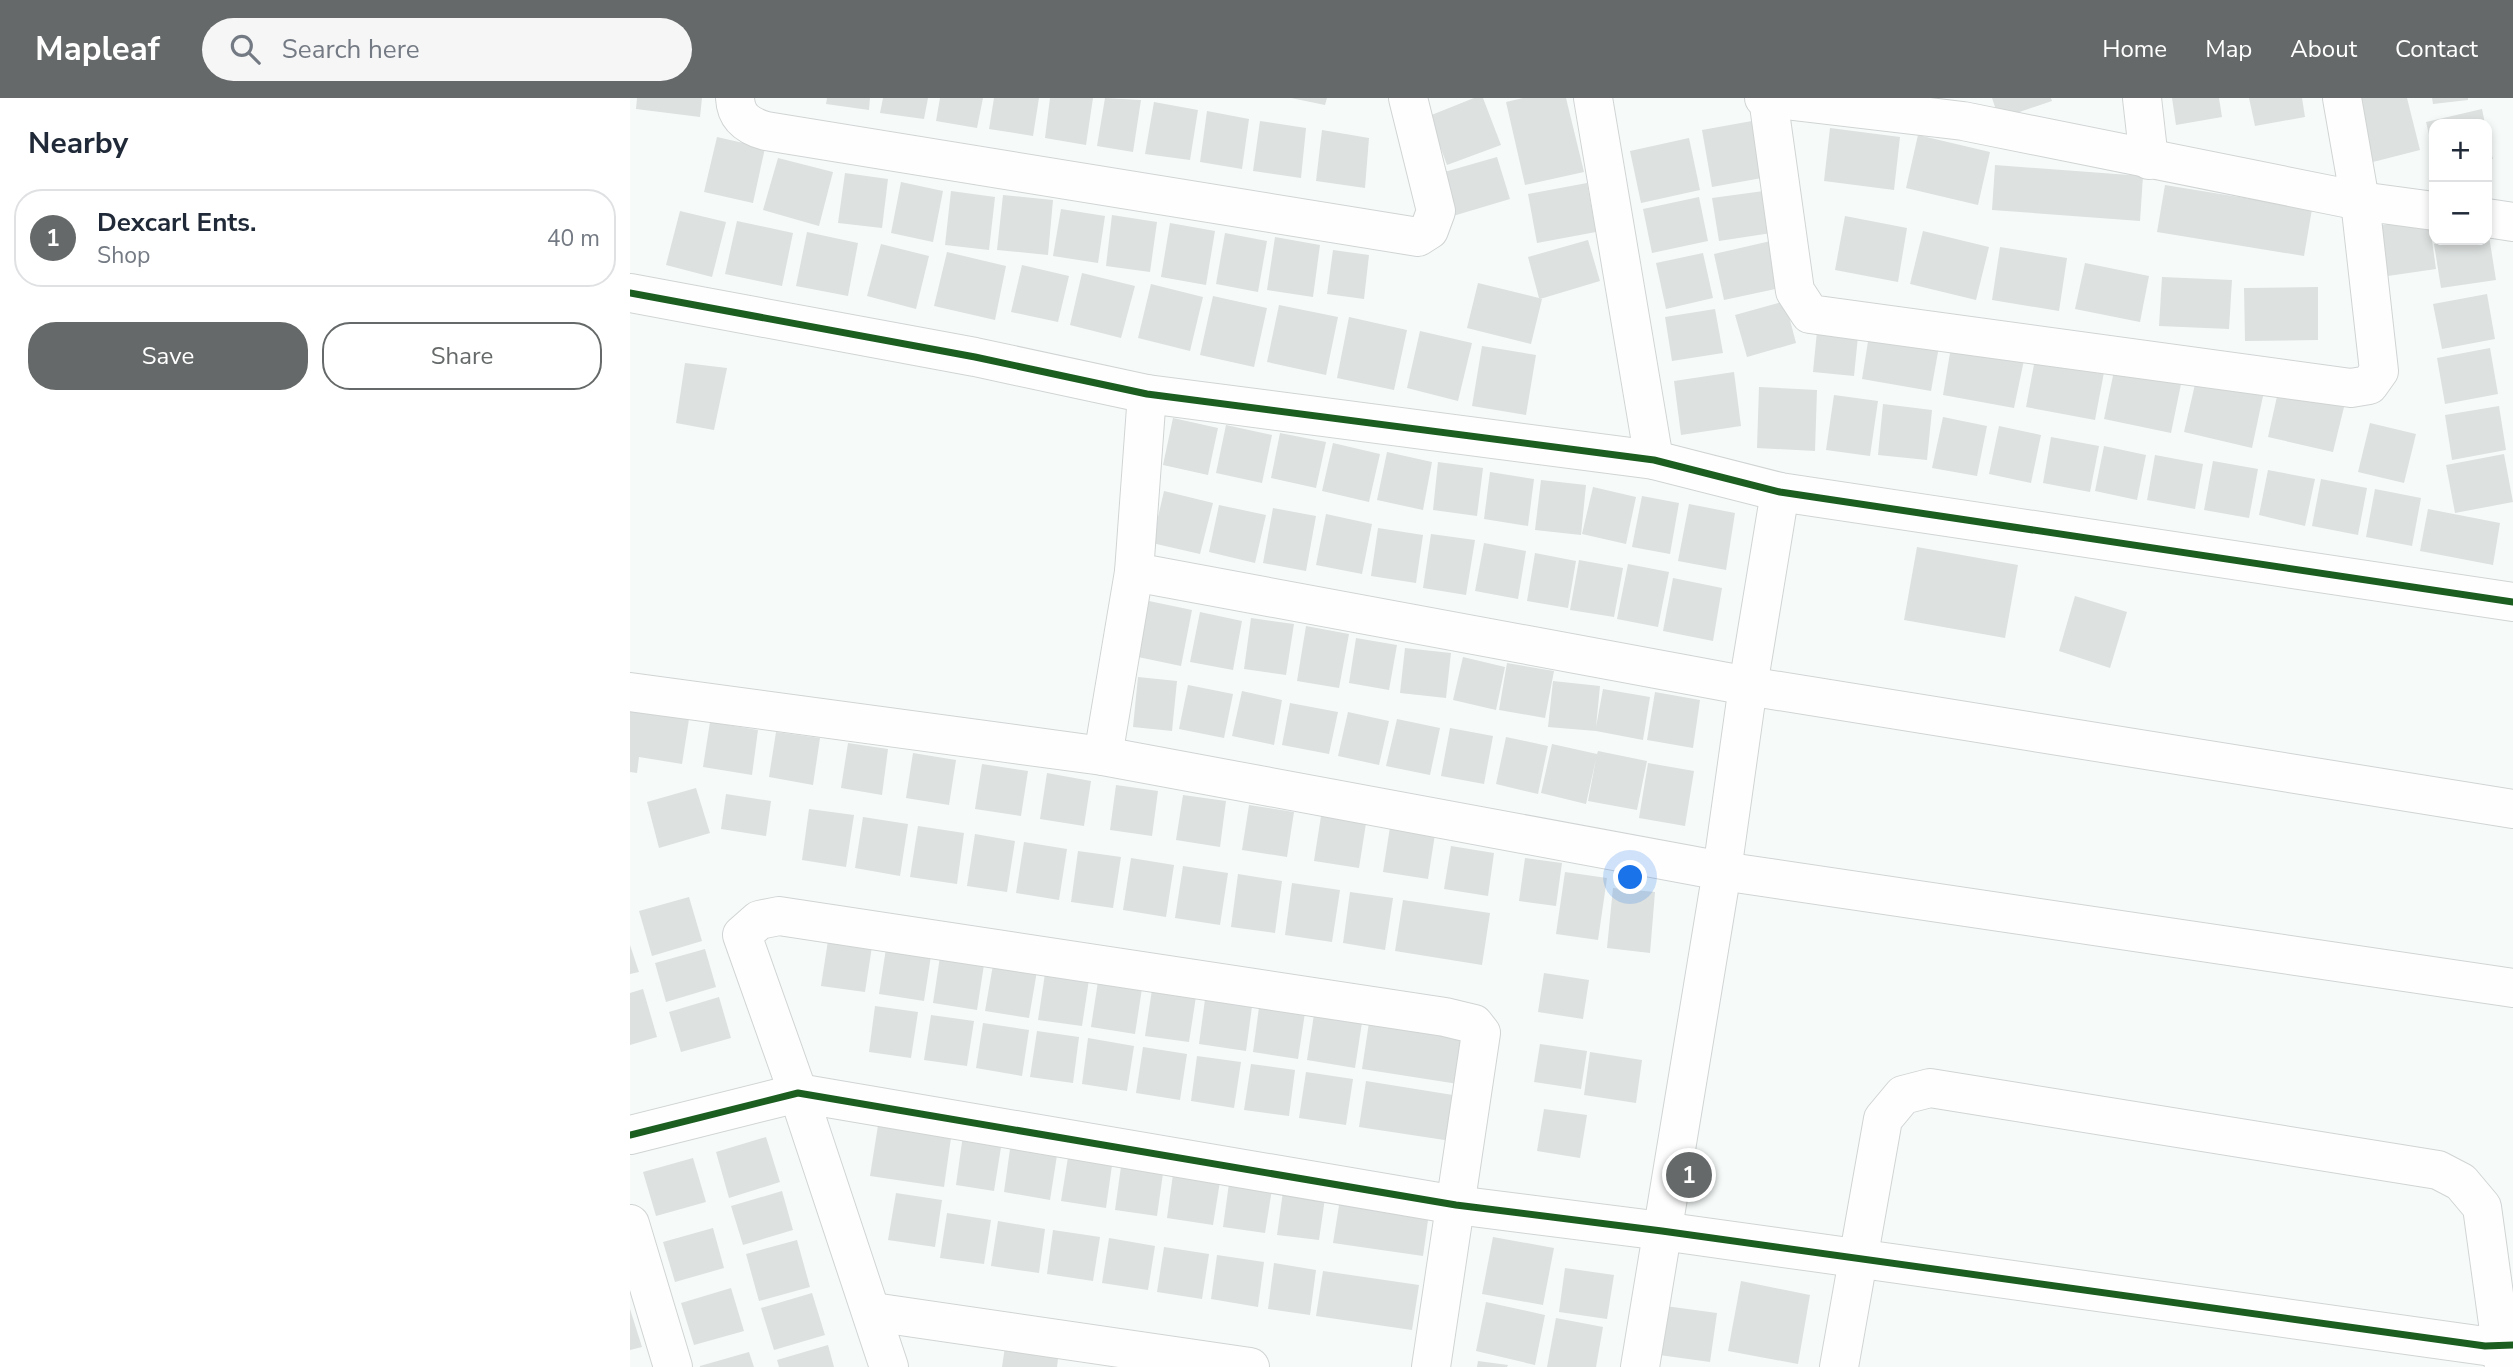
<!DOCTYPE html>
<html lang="en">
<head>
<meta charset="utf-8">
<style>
	:root { --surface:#fff; --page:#f6f6f7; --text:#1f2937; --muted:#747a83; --line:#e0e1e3; --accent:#666969 }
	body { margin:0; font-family:"Nunito Sans",sans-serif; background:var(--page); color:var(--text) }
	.controls { position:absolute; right:21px; top:21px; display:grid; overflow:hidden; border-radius:14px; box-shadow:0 4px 10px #0003 }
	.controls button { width:63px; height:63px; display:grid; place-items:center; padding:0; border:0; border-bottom:2px solid var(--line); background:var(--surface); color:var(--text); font:35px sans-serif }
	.you { position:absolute; left:1001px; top:780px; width:24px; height:24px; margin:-18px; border:5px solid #fff; border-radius:50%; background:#1a73e8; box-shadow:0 0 0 10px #1a73e833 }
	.badge { display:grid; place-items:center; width:46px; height:46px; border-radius:50%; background:var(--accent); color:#fff; font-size:23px; font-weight:700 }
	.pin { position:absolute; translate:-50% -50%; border:4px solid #fff; box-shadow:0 2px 7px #0006 }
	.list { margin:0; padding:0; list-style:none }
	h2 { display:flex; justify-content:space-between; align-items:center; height:91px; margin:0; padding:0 28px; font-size:30px }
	h2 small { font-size:23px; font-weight:400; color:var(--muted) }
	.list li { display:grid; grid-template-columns:46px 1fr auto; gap:21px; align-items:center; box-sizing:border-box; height:98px; margin:0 14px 14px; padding:0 14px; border:2px solid var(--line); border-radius:28px }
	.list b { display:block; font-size:26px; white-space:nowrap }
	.list p { margin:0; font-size:23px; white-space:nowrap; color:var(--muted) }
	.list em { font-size:23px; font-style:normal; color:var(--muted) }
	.actions { display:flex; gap:14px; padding:21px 28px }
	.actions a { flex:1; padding:16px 0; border:2px solid var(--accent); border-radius:28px; text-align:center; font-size:24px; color:var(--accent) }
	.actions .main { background:var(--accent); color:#fff }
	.icon { flex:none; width:38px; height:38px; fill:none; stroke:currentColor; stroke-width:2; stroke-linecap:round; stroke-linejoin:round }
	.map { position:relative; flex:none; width:1883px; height:1269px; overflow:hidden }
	header { display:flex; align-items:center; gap:42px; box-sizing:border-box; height:98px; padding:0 35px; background:var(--accent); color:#fff }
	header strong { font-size:33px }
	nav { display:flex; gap:38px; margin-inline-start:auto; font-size:24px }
	.search { width:490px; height:63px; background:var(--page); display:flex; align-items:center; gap:18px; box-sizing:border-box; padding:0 24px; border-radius:38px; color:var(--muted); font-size:26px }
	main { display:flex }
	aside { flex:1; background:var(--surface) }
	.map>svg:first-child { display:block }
	.building { fill:#dde1e0 }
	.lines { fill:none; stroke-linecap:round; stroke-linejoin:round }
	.minor-casing { stroke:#d1d4d4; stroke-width:40 }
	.minor { stroke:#fefefe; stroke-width:38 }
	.cycleway-casing { stroke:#fff; stroke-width:11 }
	.cycleway { stroke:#1b5e20; stroke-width:7 }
</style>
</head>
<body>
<header>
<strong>Mapleaf</strong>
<div class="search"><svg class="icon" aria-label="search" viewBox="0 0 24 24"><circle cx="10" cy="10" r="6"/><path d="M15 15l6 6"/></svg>Search here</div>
<nav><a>Home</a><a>Map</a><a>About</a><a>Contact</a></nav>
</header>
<main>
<aside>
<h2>Nearby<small></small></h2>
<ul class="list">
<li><span class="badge">1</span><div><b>Dexcarl Ents.</b><p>Shop</p></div><em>40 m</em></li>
</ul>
<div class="actions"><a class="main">Save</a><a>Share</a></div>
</aside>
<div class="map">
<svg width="1883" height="1269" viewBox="0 0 1883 1269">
	<rect width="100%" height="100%" fill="#f6fbfa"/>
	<g class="building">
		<polygon points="7,0 72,0 70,19 6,11"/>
		<polygon points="197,0 240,0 239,12 196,6"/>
		<polygon points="253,0 298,0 294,21 250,15"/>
		<polygon points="310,0 353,0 347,30 306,23"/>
		<polygon points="364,0 409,0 403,38 359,31"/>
		<polygon points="420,0 463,0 456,47 415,40"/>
		<polygon points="475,0 511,2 503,54 467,48"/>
		<polygon points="661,0 697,0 695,7"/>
		<polygon points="844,0 853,0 871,47 817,67 799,18"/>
		<polygon points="893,0 936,0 954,74 895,87 876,4"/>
		<polygon points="1362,0 1421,0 1422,3 1369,21"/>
		<polygon points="1542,0 1589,0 1592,19 1546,27"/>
		<polygon points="1619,0 1672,0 1675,19 1625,28"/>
		<polygon points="1727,0 1777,0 1790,52 1743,64"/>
		<polygon points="1802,0 1838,0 1838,2 1803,6"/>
		<polygon points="524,4 568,12 560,62 515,56"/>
		<polygon points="1852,11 1855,26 1804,26 1803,54 1796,24"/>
		<polygon points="577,13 619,21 612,71 570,64"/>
		<polygon points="1133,21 1143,78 1082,89 1072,32"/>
		<polygon points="630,23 676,30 671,80 623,73"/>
		<polygon points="1200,30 1270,39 1264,92 1194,83"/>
		<polygon points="692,32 739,40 735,90 686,83"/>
		<polygon points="1288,37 1360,54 1348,107 1276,90"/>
		<polygon points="87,39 135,50 123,105 74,94"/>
		<polygon points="1857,39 1863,61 1857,62"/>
		<polygon points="1059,40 1070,92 1011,105 1000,53"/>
		<polygon points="867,59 880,101 823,118 811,75"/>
		<polygon points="148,60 203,74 189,128 133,112"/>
		<polygon points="1365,67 1513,78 1510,123 1362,112"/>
		<polygon points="215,75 258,81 252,130 208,125"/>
		<polygon points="271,84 313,93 303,144 261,135"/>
		<polygon points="957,85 966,134 907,145 898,96"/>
		<polygon points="1535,87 1682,111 1674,158 1527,134"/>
		<polygon points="1141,92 1148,134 1089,143 1082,100"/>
		<polygon points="321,93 365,99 359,152 315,147"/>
		<polygon points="373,97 423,102 418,157 367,152"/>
		<polygon points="1069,99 1078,143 1022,155 1013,111"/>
		<polygon points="431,111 475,118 468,165 423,158"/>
		<polygon points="50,113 96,124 82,179 36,167"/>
		<polygon points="482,117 527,124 520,174 476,168"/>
		<polygon points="1215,118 1277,130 1268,184 1205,172"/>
		<polygon points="1799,121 1806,171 1751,179 1744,128"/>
		<polygon points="107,123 163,135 152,188 95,176"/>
		<polygon points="540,125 585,133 576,187 531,179"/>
		<polygon points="1293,133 1359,149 1346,202 1280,186"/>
		<polygon points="177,134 228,145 218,198 166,188"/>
		<polygon points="595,135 637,143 628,194 586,186"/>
		<polygon points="1857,138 1859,138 1866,182 1811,190 1804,146 1833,142 1857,142"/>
		<polygon points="645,139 690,147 683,199 637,192"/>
		<polygon points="958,142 970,183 910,201 912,201 901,246 837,230 848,185 909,200 898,159"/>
		<polygon points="1145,142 1155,189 1094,202 1084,156"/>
		<polygon points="251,146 299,158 286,211 237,198"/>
		<polygon points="1370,149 1437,160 1429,213 1362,202"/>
		<polygon points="703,152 739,157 734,201 697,196"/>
		<polygon points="317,154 376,168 365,222 304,208"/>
		<polygon points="1073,155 1083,200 1036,211 1026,165"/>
		<polygon points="1455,165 1519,178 1510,224 1445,211"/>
		<polygon points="392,167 439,178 428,224 381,214"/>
		<polygon points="452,175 505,188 491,240 440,227"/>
		<polygon points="1532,179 1602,182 1599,231 1529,228"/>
		<polygon points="521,186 573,199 560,253 508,240"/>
		<polygon points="1688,189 1688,242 1615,243 1614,190"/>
		<polygon points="1857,196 1865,241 1812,251 1803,206"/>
		<polygon points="583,198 637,210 624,269 570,257"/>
		<polygon points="1155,203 1166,245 1117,259 1105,217"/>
		<polygon points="649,207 708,219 696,277 637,264"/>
		<polygon points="1085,211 1093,255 1042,263 1035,219"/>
		<polygon points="719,219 777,232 764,292 707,280"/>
		<polygon points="1188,223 1229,228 1224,278 1183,274"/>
		<polygon points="1240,231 1310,243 1301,293 1232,281"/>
		<polygon points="790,233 842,245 828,303 777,290"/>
		<polygon points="852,248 906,257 896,317 842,308"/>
		<polygon points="1321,249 1394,262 1384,310 1313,297"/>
		<polygon points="1860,250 1868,296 1815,306 1807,260"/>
		<polygon points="1406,256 1475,269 1465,322 1396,309"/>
		<polygon points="55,265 97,270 84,332 46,325"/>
		<polygon points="1485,268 1552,281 1541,335 1474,321"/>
		<polygon points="1104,274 1111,328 1051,337 1044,283"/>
		<polygon points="1566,282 1633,298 1622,350 1554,334"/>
		<polygon points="1129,289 1187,292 1185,353 1127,350"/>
		<polygon points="1648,294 1714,309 1703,354 1638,339"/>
		<polygon points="1204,297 1248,303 1240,358 1196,352"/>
		<polygon points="1253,306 1302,312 1297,362 1248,357"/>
		<polygon points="1869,308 1876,352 1822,362 1815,317"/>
		<polygon points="1313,319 1357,328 1347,378 1302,370"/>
		<polygon points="543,320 588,330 578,377 533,367"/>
		<polygon points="1740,325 1786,336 1774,385 1728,374"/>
		<polygon points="596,327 642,337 632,385 586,375"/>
		<polygon points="1369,328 1411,337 1401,385 1359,376"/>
		<polygon points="650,335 696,344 686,390 641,380"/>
		<polygon points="1421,339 1469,348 1460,394 1413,385"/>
		<polygon points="703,345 750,356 739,404 692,393"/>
		<polygon points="1474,348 1516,357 1507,402 1465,393"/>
		<polygon points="757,354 802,364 793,412 747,402"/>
		<polygon points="1874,356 1883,404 1825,415 1816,367"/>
		<polygon points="1525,357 1573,366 1565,411 1517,402"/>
		<polygon points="1583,363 1628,371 1619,420 1574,412"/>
		<polygon points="808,364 853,370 847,418 803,412"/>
		<polygon points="1638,372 1685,381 1675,428 1629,417"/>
		<polygon points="860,374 904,381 898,428 854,421"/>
		<polygon points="1691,381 1737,390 1728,437 1682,428"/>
		<polygon points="911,382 956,387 951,437 905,432"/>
		<polygon points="963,389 1006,399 996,446 952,436"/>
		<polygon points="1745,391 1791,400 1782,448 1736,439"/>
		<polygon points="534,393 583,405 570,456 522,445"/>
		<polygon points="1012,398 1049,405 1040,456 1002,449"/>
		<polygon points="1059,406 1105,415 1096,472 1048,463"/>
		<polygon points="589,407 636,417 625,465 579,454"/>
		<polygon points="643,410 686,418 676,473 633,465"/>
		<polygon points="1798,411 1870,425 1863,467 1790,453"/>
		<polygon points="696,416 742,426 732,476 686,467"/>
		<polygon points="748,430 793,437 786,485 741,478"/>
		<polygon points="801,436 845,442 836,497 793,490"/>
		<polygon points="854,445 896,453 888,501 845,493"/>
		<polygon points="1287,449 1388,467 1375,540 1274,522"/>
		<polygon points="905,455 946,463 938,510 897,503"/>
		<polygon points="949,462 993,470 984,519 940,512"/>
		<polygon points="998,466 1039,474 1028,529 987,521"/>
		<polygon points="1043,480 1092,490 1083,543 1033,533"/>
		<polygon points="1445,498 1497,514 1480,570 1429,553"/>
		<polygon points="519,503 562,512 551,568 508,559"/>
		<polygon points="570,514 612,523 603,572 560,564"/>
		<polygon points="621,520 664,526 656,577 614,571"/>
		<polygon points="676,528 719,536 709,590 667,583"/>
		<polygon points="726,540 767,547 759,592 719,585"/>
		<polygon points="775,550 821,555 816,600 770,595"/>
		<polygon points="833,559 875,569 866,612 823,602"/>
		<polygon points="877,565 924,573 915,620 869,612"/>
		<polygon points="508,579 547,583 542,633 503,629"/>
		<polygon points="923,583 970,588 966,629 973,591 1020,599 1013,642 966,633 918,629"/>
		<polygon points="558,587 603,596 594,640 549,631"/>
		<polygon points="612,593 652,602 644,647 602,638"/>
		<polygon points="1025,594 1070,602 1063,650 1017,642"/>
		<polygon points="660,605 708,614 699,656 652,647"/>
		<polygon points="0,612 59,621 52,666 9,659 7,675 0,674"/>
		<polygon points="718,614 759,623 749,667 708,658"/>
		<polygon points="767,621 810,630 800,677 756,668"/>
		<polygon points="80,624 128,632 122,677 73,669"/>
		<polygon points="820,630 863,638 854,686 811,678"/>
		<polygon points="146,634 190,640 183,687 139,679"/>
		<polygon points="876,639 918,648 908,696 866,686"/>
		<polygon points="218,645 258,651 252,697 211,690"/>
		<polygon points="922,646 967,656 968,653 1017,663 1007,712 958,703 966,661 956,706 911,695"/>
		<polygon points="283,655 326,662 319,707 276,700"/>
		<polygon points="1018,665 1064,673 1055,728 1009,720"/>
		<polygon points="352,666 398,673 391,718 345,711"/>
		<polygon points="417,675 461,683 454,728 410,721"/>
		<polygon points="486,687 528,693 522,738 480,732"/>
		<polygon points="66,690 80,735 29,750 17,704"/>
		<polygon points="96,696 141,703 136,738 91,731"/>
		<polygon points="553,697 596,703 590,749 546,742"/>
		<polygon points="619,707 664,714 657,759 612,752"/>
		<polygon points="179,711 224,717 216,769 172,762"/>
		<polygon points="691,718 736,725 729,770 684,763"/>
		<polygon points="233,719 278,726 270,778 225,770"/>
		<polygon points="288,728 334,735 327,786 280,779"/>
		<polygon points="760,729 805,736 798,781 753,774"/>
		<polygon points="345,736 385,743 377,794 337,788"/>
		<polygon points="394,744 437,751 429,802 386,795"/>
		<polygon points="821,748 864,755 858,798 814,791"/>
		<polygon points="448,753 491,759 483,810 441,804"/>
		<polygon points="501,760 544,767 536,819 493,812"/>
		<polygon points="895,760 932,765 926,808 889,803"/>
		<polygon points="553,768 598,775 590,827 545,820"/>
		<polygon points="935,774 977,780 968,842 926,836"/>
		<polygon points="608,776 652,783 645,835 601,829"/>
		<polygon points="662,785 710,792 702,844 655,837"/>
		<polygon points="983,790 1025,794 1020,855 977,850"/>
		<polygon points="720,794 763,800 755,852 713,845"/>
		<polygon points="59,799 72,843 22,858 9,813"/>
		<polygon points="773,802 860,815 852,867 765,853"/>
		<polygon points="199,836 243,842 235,894 191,888"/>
		<polygon points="257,844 302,851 294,903 249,896"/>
		<polygon points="0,847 9,874 0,876"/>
		<polygon points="75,851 86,889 36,904 25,865"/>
		<polygon points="311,852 355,860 347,912 303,905"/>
		<polygon points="364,861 408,867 399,920 355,913"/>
		<polygon points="416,869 460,875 452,928 408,922"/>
		<polygon points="914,875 959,882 953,921 908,914"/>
		<polygon points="469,877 513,884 505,936 461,929"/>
		<polygon points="523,885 567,892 559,944 515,938"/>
		<polygon points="13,891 27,939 0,947 0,895"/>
		<polygon points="576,894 623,901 616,953 569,946"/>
		<polygon points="89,899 101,940 51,954 39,914"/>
		<polygon points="630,902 676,908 668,961 623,954"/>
		<polygon points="245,908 288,914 281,960 239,954"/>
		<polygon points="685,910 733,918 725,970 677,962"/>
		<polygon points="301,917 344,923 337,968 294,962"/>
		<polygon points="740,918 835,933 828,986 732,971"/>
		<polygon points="353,925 399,932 392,978 346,970"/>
		<polygon points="407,933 449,939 443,985 400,979"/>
		<polygon points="458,940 504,948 497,993 452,986"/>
		<polygon points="910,946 957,953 951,991 904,984"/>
		<polygon points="513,949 557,956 550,1002 506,995"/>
		<polygon points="960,954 1012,962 1006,1005 954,997"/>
		<polygon points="567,958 611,964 604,1010 561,1003"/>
		<polygon points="621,966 665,972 659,1018 614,1012"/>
		<polygon points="676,974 723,981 716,1027 669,1020"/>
		<polygon points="736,983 829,998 821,1043 729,1029"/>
		<polygon points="914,1011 957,1017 950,1060 907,1053"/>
		<polygon points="249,1021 322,1033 314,1089 240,1078"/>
		<polygon points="333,1037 372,1043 364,1093 326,1087"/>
		<polygon points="136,1039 150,1084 99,1100 86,1054"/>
		<polygon points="381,1044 428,1051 420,1102 374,1094"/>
		<polygon points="439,1053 483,1060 476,1110 431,1103"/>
		<polygon points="63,1060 76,1104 26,1118 13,1074"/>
		<polygon points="492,1061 534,1068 527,1118 485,1112"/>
		<polygon points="544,1069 591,1077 583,1127 537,1120"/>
		<polygon points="600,1078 643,1085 635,1135 593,1129"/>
		<polygon points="654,1086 696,1093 689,1142 647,1137"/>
		<polygon points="152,1093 163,1132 113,1147 101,1108"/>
		<polygon points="266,1095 312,1102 305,1149 258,1142"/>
		<polygon points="711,1095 800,1108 793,1158 703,1145"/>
		<polygon points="317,1115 361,1122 354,1166 310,1160"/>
		<polygon points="368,1123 415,1131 409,1175 361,1168"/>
		<polygon points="83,1130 94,1170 45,1184 33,1144"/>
		<polygon points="423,1132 470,1139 463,1183 417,1176"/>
		<polygon points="863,1139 924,1150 913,1207 852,1196"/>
		<polygon points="479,1140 525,1148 518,1192 472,1185"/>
		<polygon points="167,1142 180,1189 129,1203 116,1156"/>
		<polygon points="534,1149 579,1156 572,1201 527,1194"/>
		<polygon points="587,1157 634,1164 628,1209 581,1201"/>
		<polygon points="644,1165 686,1172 680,1217 638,1211"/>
		<polygon points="935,1170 984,1177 977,1221 929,1214"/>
		<polygon points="693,1173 789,1187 782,1232 686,1218"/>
		<polygon points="1111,1183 1180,1197 1168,1266 1098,1253"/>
		<polygon points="101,1190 114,1233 64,1247 51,1205"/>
		<polygon points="182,1195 195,1237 144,1252 131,1210"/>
		<polygon points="856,1204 915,1217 905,1267 846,1253"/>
		<polygon points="1028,1207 1087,1215 1080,1264 1022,1256"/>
		<polygon points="0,1211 12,1249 0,1252"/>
		<polygon points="926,1220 973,1229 966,1269 917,1269"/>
		<polygon points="377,1235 430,1244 427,1269 372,1269"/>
		<polygon points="198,1247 204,1269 149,1269 147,1262"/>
		<polygon points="119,1254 124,1269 70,1269 70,1268"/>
		<polygon points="848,1263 878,1267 877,1269 847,1269"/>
	</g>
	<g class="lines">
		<g class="minor-casing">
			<g id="minor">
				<path d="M105 0C106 20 118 28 136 33L788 139 799 132 806 113 778 0"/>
				<polyline points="963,0 1024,362"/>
				<polyline points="1134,0 1138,0 1165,193 1180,216 1721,290 1739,287 1749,273 1730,103 1804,113"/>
				<polyline points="1138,0 1333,23 1730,103 1712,0"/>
				<polyline points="1512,0 1519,62"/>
				<polyline points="1857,120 1883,124"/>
				<polyline points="0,195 345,259 517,296 1024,362 1150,394 1883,504"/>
				<polyline points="504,474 1118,588 1883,711"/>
				<polyline points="0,594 473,658 1092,773 1883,890"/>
				<polyline points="473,658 504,474 517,296"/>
				<polyline points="0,1037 168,995 826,1107 1032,1133 1855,1248 1883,1247"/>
				<polyline points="0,1126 43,1269"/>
				<polyline points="243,1214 620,1269"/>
				<polyline points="259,1269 168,995 112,837 129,822 149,818 815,919 844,926 851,935 801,1269"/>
				<polyline points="1010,1269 1092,773 1118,588 1150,394"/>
				<polyline points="1209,1269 1253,1021 1273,997 1300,990 1808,1072 1831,1084 1852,1109 1874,1269"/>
			</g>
		</g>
		<use href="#minor" class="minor"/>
		<g class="cycleway-casing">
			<g id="cycleway">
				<polyline points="0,195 345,259 517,296 1024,362 1150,394 1883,504"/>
				<polyline points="0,1037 168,995 826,1107 1032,1133 1855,1248 1883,1247"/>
			</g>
		</g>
		<use href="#cycleway" class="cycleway"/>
	</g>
</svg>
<div class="controls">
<button>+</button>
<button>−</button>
</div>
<div class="you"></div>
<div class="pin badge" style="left:1059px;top:1077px">1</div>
</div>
</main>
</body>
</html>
